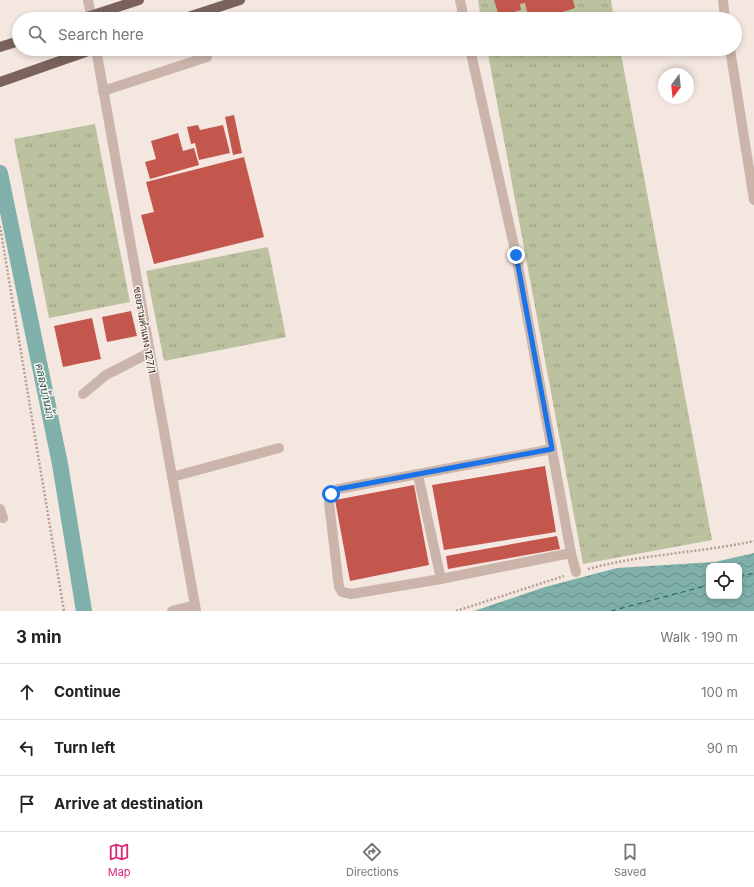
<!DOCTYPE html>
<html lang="en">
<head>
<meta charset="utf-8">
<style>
	:root { --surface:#fff; --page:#f2f2f2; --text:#222; --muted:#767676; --line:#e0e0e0; --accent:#db2777 }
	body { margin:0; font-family:Inter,Sarabun,sans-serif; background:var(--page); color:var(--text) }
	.controls { position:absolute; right:12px; bottom:12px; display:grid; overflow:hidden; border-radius:8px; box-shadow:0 2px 6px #0003 }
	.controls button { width:36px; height:36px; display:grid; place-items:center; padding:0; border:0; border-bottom:1px solid var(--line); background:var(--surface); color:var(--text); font:20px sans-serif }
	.compass { position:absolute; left:658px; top:68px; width:36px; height:36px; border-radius:50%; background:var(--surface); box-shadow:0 2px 6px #0003; rotate:195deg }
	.stop { position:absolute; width:12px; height:12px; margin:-9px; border:3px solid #1a73e8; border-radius:50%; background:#fff }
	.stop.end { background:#1a73e8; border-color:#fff; box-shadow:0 1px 4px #0008 }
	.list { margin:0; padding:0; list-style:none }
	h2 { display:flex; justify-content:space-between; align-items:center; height:52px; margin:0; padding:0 16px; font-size:17px }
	h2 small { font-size:13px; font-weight:400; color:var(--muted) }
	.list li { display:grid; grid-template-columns:26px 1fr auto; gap:12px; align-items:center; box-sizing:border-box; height:56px; padding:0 16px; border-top:1px solid var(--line) }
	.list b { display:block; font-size:15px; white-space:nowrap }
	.list em { font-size:13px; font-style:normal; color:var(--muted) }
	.icon { flex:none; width:22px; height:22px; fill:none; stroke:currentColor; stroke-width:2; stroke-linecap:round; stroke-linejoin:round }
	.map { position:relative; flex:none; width:754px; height:611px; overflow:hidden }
	.search { position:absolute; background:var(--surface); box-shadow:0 2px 6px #0003; left:12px; right:12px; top:12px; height:44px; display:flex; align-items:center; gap:10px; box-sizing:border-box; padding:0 14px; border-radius:22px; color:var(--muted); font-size:15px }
	.sheet { height:220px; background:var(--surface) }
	nav { display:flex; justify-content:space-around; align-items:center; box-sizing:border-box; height:56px; border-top:1px solid var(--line); background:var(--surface); font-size:11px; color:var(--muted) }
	nav a { display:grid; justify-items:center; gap:2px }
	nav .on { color:var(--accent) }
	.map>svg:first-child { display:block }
	.grass { fill:url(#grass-tufts) }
	.water { fill:url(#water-waves); fill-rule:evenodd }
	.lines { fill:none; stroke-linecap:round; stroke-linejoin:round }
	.canal { stroke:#7fb0aa; stroke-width:16 }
	.ferry { stroke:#205a55; stroke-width:1; stroke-dasharray:5 4; stroke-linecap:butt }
	.building { fill:#c4574d }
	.path { stroke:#b79f96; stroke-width:2.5; stroke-dasharray:2 2; stroke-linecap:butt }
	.minor { stroke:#cbb5ab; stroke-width:10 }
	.major { stroke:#7b625c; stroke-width:10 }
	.route { stroke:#1a73e8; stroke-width:5 }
	.labels { text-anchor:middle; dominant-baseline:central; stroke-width:3; stroke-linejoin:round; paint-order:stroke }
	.street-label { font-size:10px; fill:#392d2a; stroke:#faf2ec }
	.water-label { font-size:11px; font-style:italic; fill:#205a55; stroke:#faf2ec }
</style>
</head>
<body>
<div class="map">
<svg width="754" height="611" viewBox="0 0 754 611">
	<defs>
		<pattern id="grass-tufts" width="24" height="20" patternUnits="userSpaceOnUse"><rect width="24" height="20" fill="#bcc29f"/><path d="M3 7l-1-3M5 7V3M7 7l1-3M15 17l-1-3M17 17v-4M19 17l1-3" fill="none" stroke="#9a9e82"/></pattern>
		<pattern id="water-waves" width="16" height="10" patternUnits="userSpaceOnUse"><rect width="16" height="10" fill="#7fb0aa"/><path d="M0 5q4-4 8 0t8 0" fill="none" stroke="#69908b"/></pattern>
	</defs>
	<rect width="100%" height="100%" fill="#f3e7e0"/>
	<g class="grass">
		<polygon points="478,0 611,0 614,19 481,19"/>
		<polygon points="487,49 620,49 712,540 583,564"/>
		<polygon points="95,124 130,302 49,318 14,139"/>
		<polygon points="268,247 286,337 164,361 146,271"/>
	</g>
	<path class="water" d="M754 553V611H474L545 587 617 568 715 562ZM709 566H739V596H709Z"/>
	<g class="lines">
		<polyline class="canal" points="0,173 60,464 84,611"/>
		<g class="ferry">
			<polyline points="739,577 754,573"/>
			<polyline points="611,611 709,585"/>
		</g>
	</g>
	<g class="building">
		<polygon points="494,0 573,0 575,8 563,12 565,19 529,19 525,3 520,4 521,10 499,16"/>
		<polygon points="234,115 242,153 233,155 225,117"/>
		<polygon points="198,125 200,130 223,125 230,153 199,160 195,143 191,144 187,127"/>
		<polygon points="178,133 183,151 194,148 199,165 150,179 145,162 156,159 151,141"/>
		<polygon points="244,157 264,237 154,264 141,215 154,212 146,182"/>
		<polygon points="131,311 137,336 107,342 102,317"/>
		<polygon points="92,318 101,359 63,367 54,326"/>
		<polygon points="545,466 556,532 444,550 432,485"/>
		<polygon points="414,485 429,565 350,581 335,500"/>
		<polygon points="557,536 560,549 448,569 446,556"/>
	</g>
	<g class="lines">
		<g class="path">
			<polyline points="0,226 64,611"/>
			<path d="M588 569C642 554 699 553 754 541"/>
			<polyline points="456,611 564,576"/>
		</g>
		<g class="minor">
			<polyline points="88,0 91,15"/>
			<polyline points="460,0 464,19"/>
			<polyline points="723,0 725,19"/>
			<polyline points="96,49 196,611"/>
			<polyline points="470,49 516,255 571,553 576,572"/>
			<polyline points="730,49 754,200"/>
			<polyline points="103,91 207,57"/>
			<polyline points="83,394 106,375 149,353"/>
			<polyline points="418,475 441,579 571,553"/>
			<polyline points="172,477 279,448"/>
			<polyline points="0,509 3,518"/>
			<polyline points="441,579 351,594 342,592 339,587 329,503 331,494 338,489 552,449"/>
			<polyline points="172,611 195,605"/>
		</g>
		<g class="major">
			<polyline points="81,19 139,0"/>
			<polyline points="182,19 240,0"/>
			<polyline points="0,47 19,41"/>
			<polyline points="0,82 94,49"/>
		</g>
	</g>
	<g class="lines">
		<polyline class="route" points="331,494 338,489 552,449 516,255"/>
	</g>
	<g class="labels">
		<g class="street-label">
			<text transform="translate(145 330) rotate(80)">ซอยรามคำแหง 127/1</text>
		</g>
		<g class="water-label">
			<text transform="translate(45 391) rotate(78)">คลองบ้านม้า</text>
		</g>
	</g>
</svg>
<div class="controls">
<button><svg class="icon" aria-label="locate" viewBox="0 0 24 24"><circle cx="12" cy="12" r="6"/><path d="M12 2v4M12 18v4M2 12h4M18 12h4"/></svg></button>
</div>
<svg class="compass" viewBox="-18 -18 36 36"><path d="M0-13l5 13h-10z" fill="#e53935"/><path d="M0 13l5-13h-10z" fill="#767676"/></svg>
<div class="stop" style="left:331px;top:494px"></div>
<div class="stop end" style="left:516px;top:255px"></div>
<div class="search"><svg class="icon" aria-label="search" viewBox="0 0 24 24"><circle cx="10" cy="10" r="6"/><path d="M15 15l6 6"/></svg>Search here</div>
</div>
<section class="sheet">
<h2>3 min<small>Walk · 190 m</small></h2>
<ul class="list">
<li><svg class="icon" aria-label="ahead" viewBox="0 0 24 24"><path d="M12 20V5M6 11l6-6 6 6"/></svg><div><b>Continue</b></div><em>100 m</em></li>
<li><svg class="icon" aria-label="left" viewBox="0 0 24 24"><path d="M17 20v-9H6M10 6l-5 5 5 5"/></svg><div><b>Turn left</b></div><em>90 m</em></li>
<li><svg class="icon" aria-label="arrive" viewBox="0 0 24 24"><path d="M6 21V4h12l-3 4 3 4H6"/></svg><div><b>Arrive at destination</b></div></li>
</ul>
</section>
<nav>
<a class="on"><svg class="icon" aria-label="map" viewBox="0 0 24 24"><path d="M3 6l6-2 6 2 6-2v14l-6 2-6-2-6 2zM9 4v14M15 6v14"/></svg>Map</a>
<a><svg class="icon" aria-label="directions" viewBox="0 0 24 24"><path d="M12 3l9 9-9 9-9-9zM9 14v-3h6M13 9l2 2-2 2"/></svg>Directions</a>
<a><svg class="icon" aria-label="saved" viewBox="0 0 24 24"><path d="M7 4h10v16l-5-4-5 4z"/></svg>Saved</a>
</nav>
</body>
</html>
